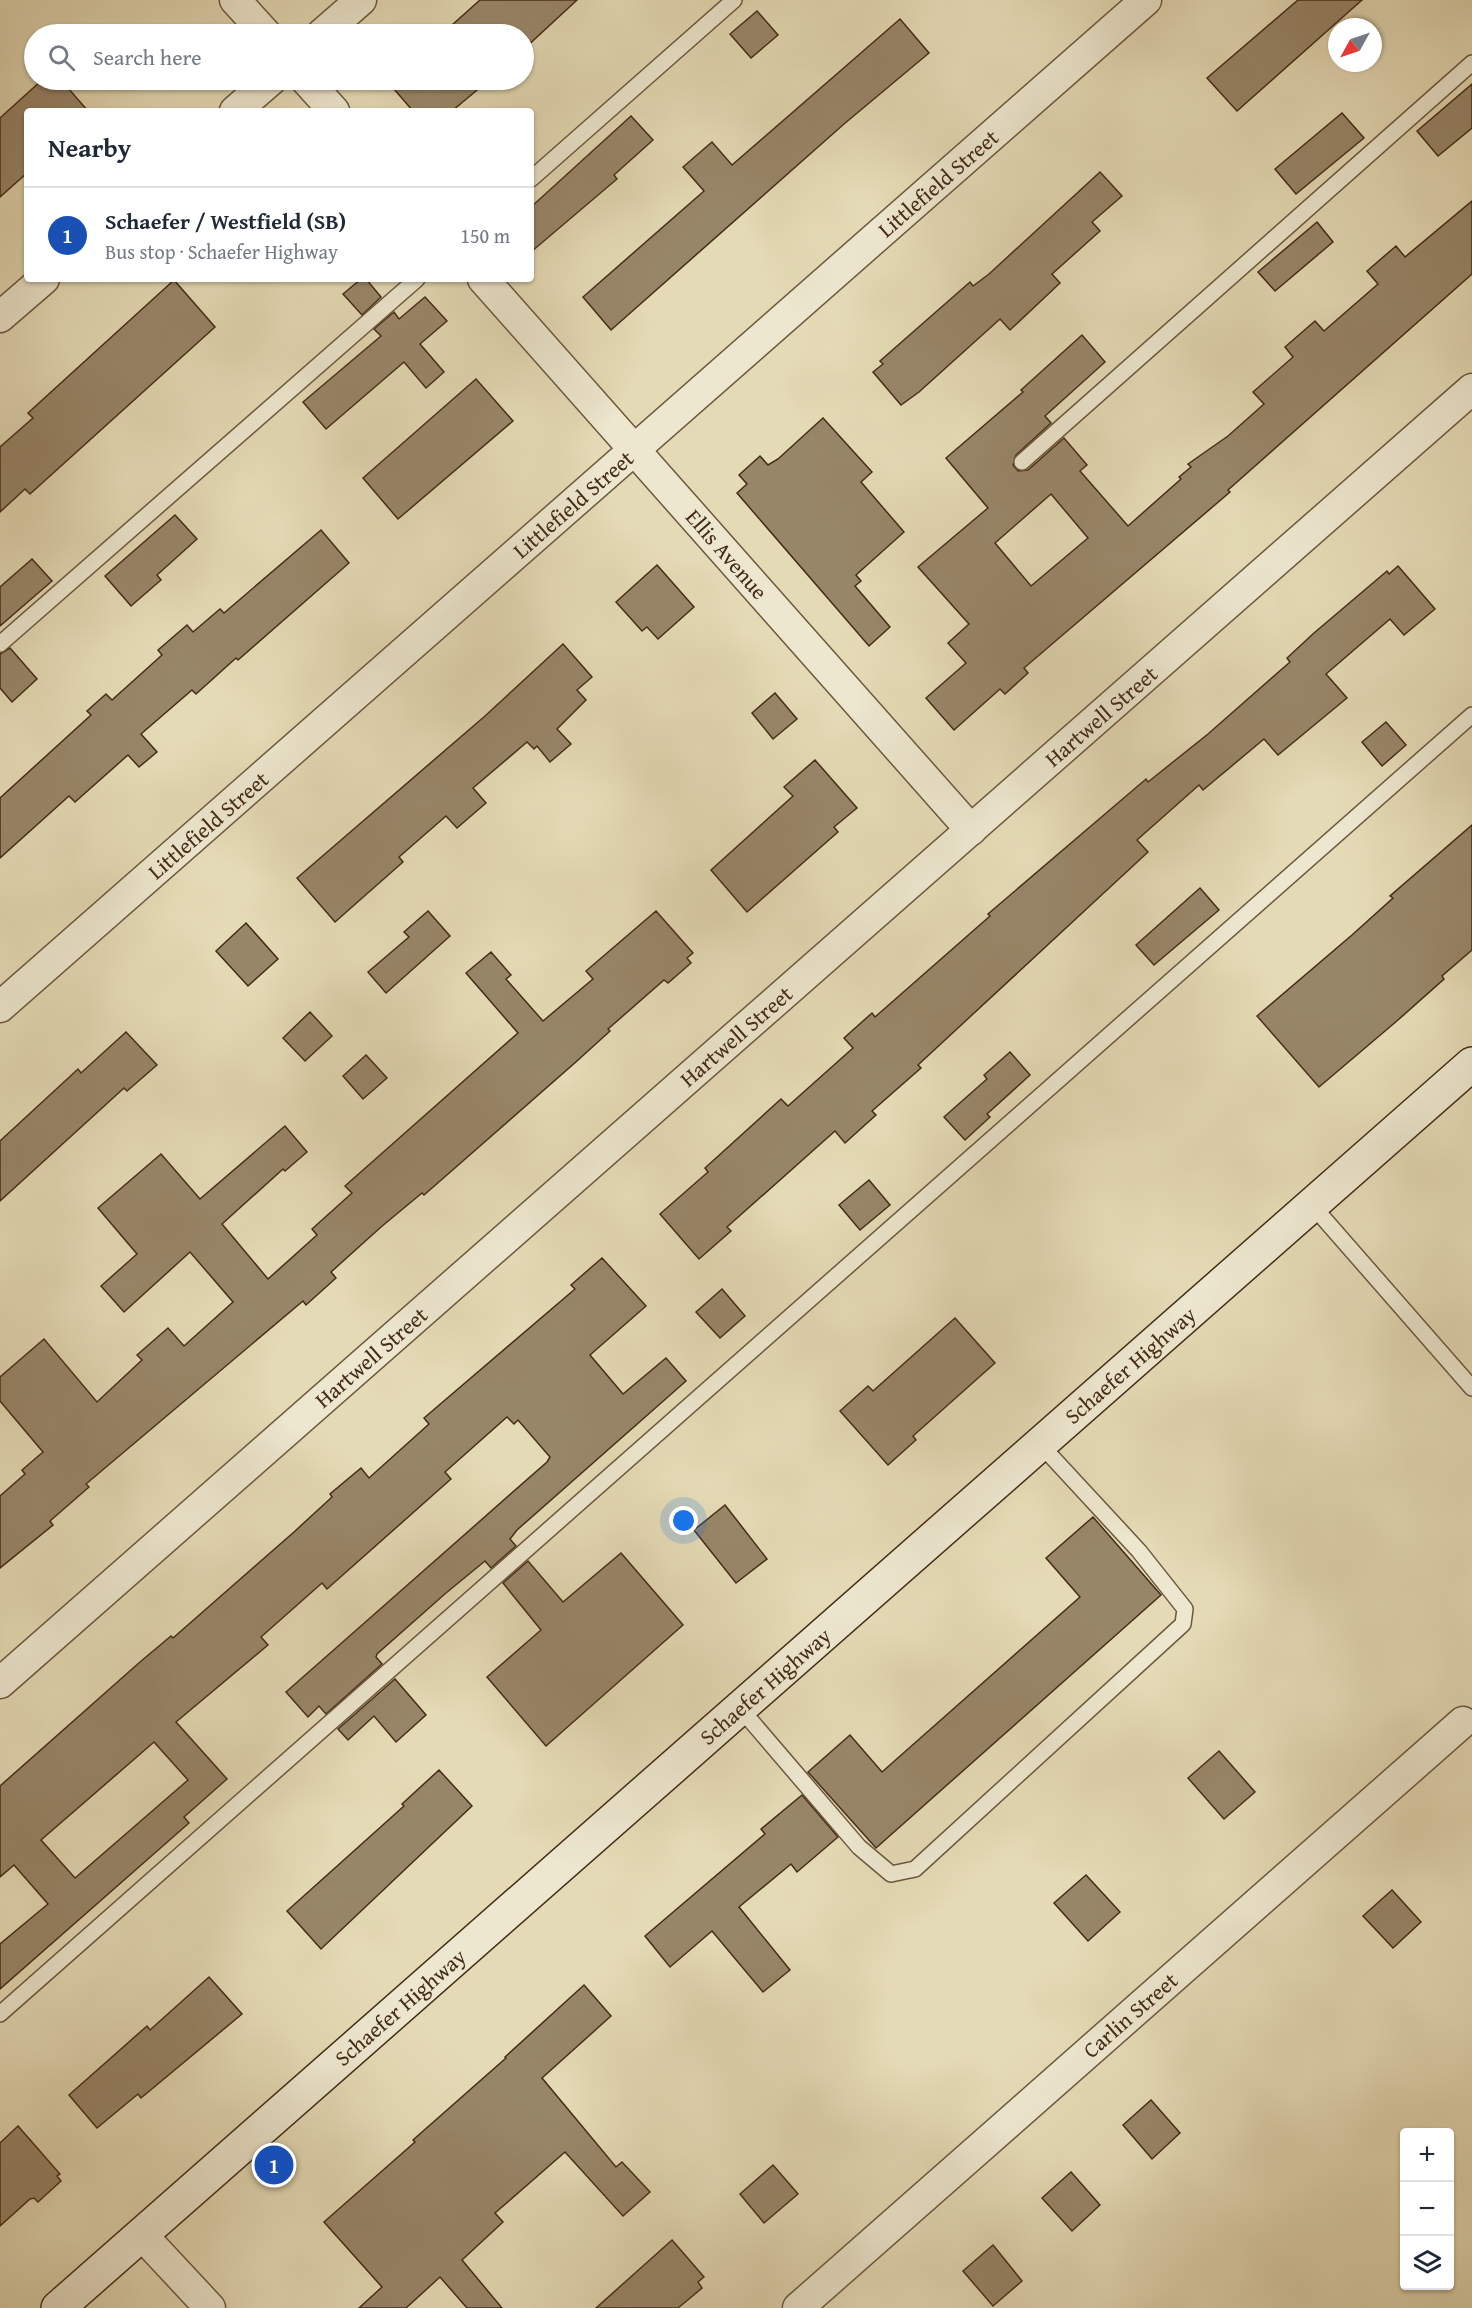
<!DOCTYPE html>
<html lang="en">
<head>
<meta charset="utf-8">
<style>
	:root { --surface:#fff; --page:#f2f2f3; --text:#1f2937; --muted:#747a83; --line:#e0e1e3; --accent:#1a73e8 }
	body { margin:0; font-family:"Gentium Book Plus",serif; background:var(--page); color:var(--text) }
	.controls { position:absolute; right:18px; bottom:18px; display:grid; overflow:hidden; border-radius:6px; box-shadow:0 2px 4px #0004 }
	.controls button { width:54px; height:54px; display:grid; place-items:center; padding:0; border:0; border-bottom:2px solid var(--line); background:var(--surface); color:var(--text); font:30px sans-serif }
	.compass { position:absolute; left:1328px; top:18px; width:54px; height:54px; border-radius:50%; background:var(--surface); box-shadow:0 2px 4px #0004; rotate:230deg }
	.you { position:absolute; left:684px; top:1521px; width:21px; height:21px; margin:-15px; border:4px solid #fff; border-radius:50%; background:#1a73e8; box-shadow:0 0 0 9px #1a73e833 }
	.badge { display:grid; place-items:center; width:39px; height:39px; border-radius:50%; background:var(--accent); color:#fff; font-size:20px; font-weight:700 }
	.pin { position:absolute; translate:-50% -50%; border:3px solid #fff; box-shadow:0 2px 6px #0006 }
	.list { margin:0; padding:0; list-style:none }
	h2 { display:flex; justify-content:space-between; align-items:center; height:78px; margin:0; padding:0 24px; font-size:26px }
	h2 small { font-size:20px; font-weight:400; color:var(--muted) }
	.list li { display:grid; grid-template-columns:39px 1fr auto; gap:18px; align-items:center; box-sizing:border-box; height:96px; padding:0 24px; border-top:2px solid var(--line) }
	.list b { display:block; font-size:22px; white-space:nowrap }
	.list p { margin:0; font-size:20px; white-space:nowrap; color:var(--muted) }
	.list em { font-size:20px; font-style:normal; color:var(--muted) }
	.icon { flex:none; width:33px; height:33px; fill:none; stroke:currentColor; stroke-width:2; stroke-linecap:round; stroke-linejoin:round }
	.map { position:relative; flex:none; width:1472px; height:2308px; overflow:hidden }
	.search { position:absolute; background:var(--surface); box-shadow:0 2px 4px #0004; left:24px; top:24px; width:510px; height:66px; display:flex; align-items:center; gap:15px; box-sizing:border-box; padding:0 21px; border-radius:33px; color:var(--muted); font-size:22px }
	.panel { position:absolute; background:var(--surface); box-shadow:0 2px 4px #0004; left:24px; top:108px; width:510px; height:174px; border-radius:6px }
	.map>svg:first-child { display:block }
	.building { fill:#988669; stroke:#452c17; stroke-width:1.5; fill-rule:evenodd }
	.lines { fill:none; stroke-linecap:round; stroke-linejoin:round }
	.lane-casing { stroke:#6d583e; stroke-width:18 }
	.street-casing { stroke:#6d583e; stroke-width:33 }
	.secondary-casing { stroke:#452c17; stroke-width:36 }
	.lane { stroke:#ede7cf; stroke-width:15 }
	.street { stroke:#ede7cf; stroke-width:30 }
	.secondary { stroke:#ede7cf; stroke-width:33 }
	.labels { text-anchor:middle; dominant-baseline:central; stroke-width:4.5; stroke-linejoin:round; paint-order:stroke }
	.street-label { font-size:22px; fill:#452c17; stroke:#ede7cf }
</style>
</head>
<body>
<div class="map">
<svg width="1472" height="2308" viewBox="0 0 1472 2308">
	<rect width="100%" height="100%" fill="#e4dab5"/>
	<filter id="stains"><feTurbulence type="fractalNoise" baseFrequency=".00333" numOctaves="4"/><feColorMatrix values="0 0 0 0 .2 0 0 0 0 .09 0 0 0 0 .02 0 0 0 .5 -.17"/></filter>
	<radialGradient id="worn" r=".72"><stop offset=".6" stop-color="#630" stop-opacity="0"/><stop offset="1" stop-color="#630" stop-opacity=".3"/></radialGradient>
	<g class="building">
		<polygon points="480,0 577,0 524,49 524,34 442,34"/>
		<polygon points="1298,0 1362,0 1237,111 1207,78"/>
		<polygon points="757,11 778,35 751,58 730,34"/>
		<polygon points="900,19 929,53 844,124 611,330 583,297 704,191 683,167 712,142 732,165"/>
		<polygon points="42,80 61,80 88,111 27,111 27,173 0,197 0,118"/>
		<polygon points="405,80 489,80 452,111 413,111 394,89"/>
		<polygon points="1472,84 1472,128 1438,156 1417,131"/>
		<polygon points="1342,113 1364,138 1296,194 1275,169"/>
		<polygon points="631,116 653,140 614,175 617,179 531,252 531,207"/>
		<polygon points="1100,172 1122,196 1092,222 1100,231 1052,274 1060,283 1010,330 1000,319 919,392 901,405 873,372 883,364 880,361 970,282 973,286 989,274"/>
		<path d="M1472 201V274L1228 490 1230 492 1024 668 1028 673 1005 694 1000 689 954 730 926 698 966 663 948 643 969 624 918 567 988 508 946 458 1023 392 1021 390 1082 335 1105 362 1045 416 1051 423 1016 455 1013 465 1018 471 1028 470 1064 438 1087 465 1080 471 1128 526 1181 479 1179 477 1191 467 1188 464 1228 436 1264 404 1253 392 1293 357 1285 347 1315 321 1324 331 1378 284 1367 271 1396 246 1405 257ZM1051 494 1088 538 1031 586 995 543Z"/>
		<polygon points="1317,222 1333,242 1275,291 1258,272"/>
		<polygon points="361,279 366,279 381,297 362,315 343,294"/>
		<polygon points="174,280 215,327 30,494 25,489 0,512 0,447 33,418 28,413"/>
		<polygon points="425,297 447,321 420,344 444,372 426,388 404,362 326,429 303,402 381,336 374,329 394,312 399,319"/>
		<polygon points="476,379 513,421 398,519 363,478"/>
		<polygon points="823,418 872,472 861,482 904,532 856,575 861,581 855,586 890,627 869,646 737,493 747,484 739,475 760,456 768,465 778,459"/>
		<polygon points="175,515 197,539 157,575 161,580 131,606 105,576"/>
		<polygon points="321,530 349,563 238,660 236,658 196,694 192,690 141,734 157,752 139,767 128,755 75,802 69,796 0,858 0,798 91,715 87,711 106,694 112,700 162,655 158,650 187,625 193,632 220,609 224,613"/>
		<polygon points="32,559 52,581 0,626 0,587"/>
		<polygon points="657,565 694,607 658,639 647,627 642,631 616,602"/>
		<polygon points="1398,566 1435,609 1404,635 1390,619 1326,674 1347,698 1278,755 1264,739 1203,790 1199,785 1137,840 1148,852 918,1065 921,1068 872,1111 876,1115 845,1143 835,1131 727,1227 731,1231 699,1259 660,1214 708,1172 705,1168 781,1099 788,1106 853,1048 844,1038 872,1013 875,1017 990,916 988,914 1146,779 1148,782 1208,734 1290,662 1287,658 1314,633 1387,571 1389,574"/>
		<polygon points="563,644 592,677 577,690 586,700 557,729 571,744 550,762 537,746 534,749 527,742 473,788 486,803 457,828 446,816 399,857 403,862 335,922 297,878 485,716"/>
		<polygon points="10,648 37,679 12,702 0,688 0,654"/>
		<polygon points="775,693 797,719 773,739 752,713"/>
		<polygon points="1386,722 1406,745 1382,766 1362,742"/>
		<polygon points="815,760 857,808 834,827 838,832 747,912 711,870 793,796 784,787"/>
		<polygon points="1472,825 1472,950 1442,976 1444,979 1398,1020 1319,1087 1257,1016 1352,935 1393,898 1390,896"/>
		<polygon points="1200,888 1219,910 1154,965 1136,945"/>
		<polygon points="428,911 450,936 386,993 368,972 409,937 404,932"/>
		<polygon points="656,911 693,953 687,958 691,963 668,983 664,980 608,1029 610,1031 577,1061 424,1195 422,1193 381,1227 331,1272 336,1278 306,1305 303,1301 86,1484 89,1487 50,1521 53,1525 0,1568 0,1496 25,1474 22,1470 43,1452 0,1401 0,1377 44,1339 97,1402 142,1360 137,1355 168,1328 184,1346 233,1302 190,1252 124,1312 101,1286 137,1254 98,1208 161,1154 200,1199 285,1126 307,1152 285,1171 283,1169 222,1224 268,1279 317,1235 312,1229 352,1193 345,1186 518,1033 466,973 491,952 511,975 506,979 543,1021 593,979 586,971"/>
		<polygon points="246,923 278,959 248,986 216,951"/>
		<polygon points="310,1012 332,1036 305,1061 283,1038"/>
		<polygon points="126,1032 157,1065 127,1091 124,1088 0,1201 0,1141 78,1069 81,1073"/>
		<polygon points="1010,1052 1030,1075 987,1114 990,1117 965,1140 944,1117 987,1079 984,1075"/>
		<polygon points="366,1055 387,1078 363,1099 343,1076"/>
		<polygon points="869,1180 890,1205 860,1230 839,1205"/>
		<path d="M602 1258 646 1306 590 1355 623 1394 666 1358 686 1381 517 1530 510 1539 516 1546 491 1568 485 1561 446 1593 377 1654 376 1657 382 1664 326 1714 319 1706 308 1717 286 1692 547 1462 550 1457 518 1420 514 1424 507 1417 445 1472 451 1479 327 1589 322 1583 261 1637 268 1645 176 1722 227 1779 184 1817 189 1823 0 1989V1944L48 1904 14 1865 0 1877V1786L140 1662 171 1636 173 1638 294 1532 332 1497 330 1494 361 1468 369 1478 429 1424 424 1418 575 1289 571 1285ZM154 1742 188 1780 75 1878 41 1840Z"/>
		<polygon points="722,1289 745,1316 720,1338 696,1312"/>
		<polygon points="955,1318 995,1363 913,1436 916,1440 888,1465 840,1411 868,1386 873,1391"/>
		<polygon points="725,1505 767,1559 736,1583 694,1530"/>
		<polygon points="1093,1517 1161,1595 876,1848 808,1772 850,1735 882,1772 1080,1597 1046,1558"/>
		<polygon points="621,1553 683,1625 546,1746 487,1677 541,1630 503,1583 528,1561 563,1602"/>
		<polygon points="395,1679 426,1715 396,1742 374,1716 348,1740 338,1729"/>
		<polygon points="1219,1751 1255,1792 1224,1819 1188,1778"/>
		<polygon points="439,1770 472,1806 321,1949 287,1911 404,1806 402,1804"/>
		<polygon points="802,1795 838,1837 797,1872 791,1864 739,1907 790,1970 763,1992 712,1931 670,1967 645,1936 765,1834 761,1829"/>
		<polygon points="1086,1875 1120,1912 1088,1941 1054,1903"/>
		<polygon points="1392,1890 1421,1922 1393,1948 1363,1916"/>
		<polygon points="209,1977 242,2014 141,2098 138,2094 97,2128 69,2095 147,2026 150,2030"/>
		<polygon points="584,1985 611,2016 542,2078 616,2167 622,2162 650,2192 623,2216 565,2152 495,2213 503,2222 462,2260 502,2308 467,2308 440,2277 406,2308 359,2308 382,2287 324,2222 415,2142 413,2140 506,2058 505,2057"/>
		<polygon points="1151,2100 1180,2133 1152,2159 1123,2125"/>
		<polygon points="18,2126 60,2174 57,2176 61,2181 38,2202 34,2198 30,2199 0,2226 0,2143"/>
		<polygon points="773,2165 798,2194 764,2223 740,2194"/>
		<polygon points="1071,2172 1100,2205 1072,2231 1042,2198"/>
		<polygon points="672,2240 704,2277 698,2282 702,2288 678,2308 596,2308"/>
		<polygon points="993,2245 1022,2281 993,2306 963,2271"/>
	</g>
	<g class="lines">
		<g class="lane-casing">
			<g id="lane">
				<polyline points="531,179 734,0"/>
				<polyline points="1022,462 1472,63"/>
				<polyline points="0,644 417,279"/>
				<polyline points="1312,1205 1472,1388"/>
				<polyline points="740,1708 859,1847 891,1874 915,1869 1183,1624 1185,1609 1139,1551 1040,1444"/>
				<polyline points="0,2014 1472,715"/>
			</g>
		</g>
		<g class="street-casing">
			<g id="street">
				<polyline points="235,0 266,34"/>
				<polyline points="322,34 361,0"/>
				<polyline points="306,80 334,111"/>
				<polyline points="235,111 271,80"/>
				<polyline points="483,279 971,830"/>
				<polyline points="0,317 44,279"/>
				<polyline points="0,1007 1146,0"/>
				<polyline points="0,1683 1472,389"/>
				<polyline points="141,2234 210,2308"/>
				<polyline points="798,2308 1463,1722"/>
			</g>
		</g>
		<g class="secondary-casing">
			<polyline id="secondary" points="58,2308 1472,1064"/>
		</g>
		<use href="#lane" class="lane"/>
		<use href="#street" class="street"/>
		<use href="#secondary" class="secondary"/>
	</g>
	<g class="labels">
		<g class="street-label">
			<text transform="translate(938 183) rotate(-41)">Littlefield Street</text>
			<text transform="translate(573 504) rotate(-41)">Littlefield Street</text>
			<text transform="translate(727 554) rotate(49)">Ellis Avenue</text>
			<text transform="translate(1101 716) rotate(-41)">Hartwell Street</text>
			<text transform="translate(208 825) rotate(-41)">Littlefield Street</text>
			<text transform="translate(736 1036) rotate(-41)">Hartwell Street</text>
			<text transform="translate(371 1357) rotate(-41)">Hartwell Street</text>
			<text transform="translate(1130 1365) rotate(-41)">Schaefer Highway</text>
			<text transform="translate(765 1686) rotate(-41)">Schaefer Highway</text>
			<text transform="translate(400 2007) rotate(-41)">Schaefer Highway</text>
			<text transform="translate(1130 2015) rotate(-41)">Carlin Street</text>
		</g>
	</g>
	<rect width="100%" height="100%" filter="url(#stains)"/>
	<rect width="100%" height="100%" fill="url(#worn)"/>
</svg>
<div class="controls">
<button>+</button>
<button>−</button>
<button><svg class="icon" aria-label="layers" viewBox="0 0 24 24"><path d="M12 4l9 5-9 5-9-5zM3 14l9 5 9-5"/></svg></button>
</div>
<svg class="compass" viewBox="-18 -18 36 36"><path d="M0-13l5 13h-10z" fill="#e53935"/><path d="M0 13l5-13h-10z" fill="#747a83"/></svg>
<div class="you"></div>
<div class="pin badge" style="left:274px;top:2165px;background:#1a4fb4">1</div>
<div class="search"><svg class="icon" aria-label="search" viewBox="0 0 24 24"><circle cx="10" cy="10" r="6"/><path d="M15 15l6 6"/></svg>Search here</div>
<section class="panel">
<h2>Nearby<small></small></h2>
<ul class="list">
<li><span class="badge" style="background:#1a4fb4">1</span><div><b>Schaefer / Westfield (SB)</b><p>Bus stop · Schaefer Highway</p></div><em>150 m</em></li>
</ul>
</section>
</div>
</body>
</html>
